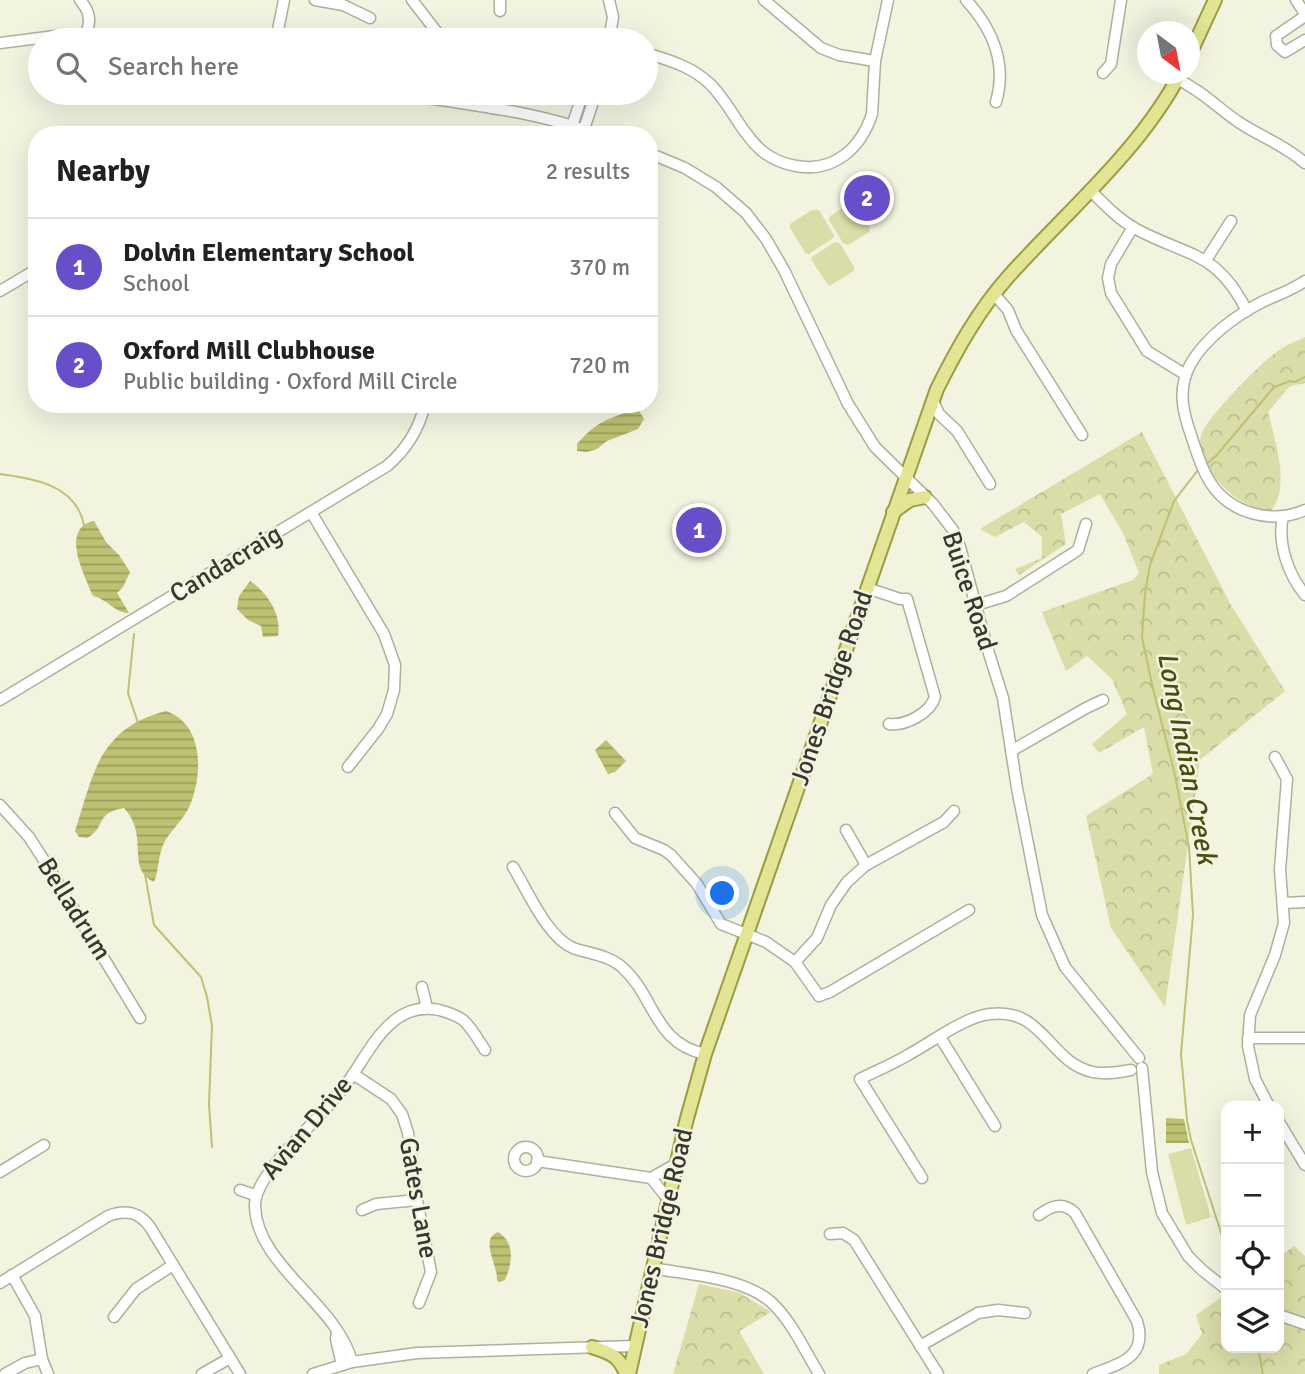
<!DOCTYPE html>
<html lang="en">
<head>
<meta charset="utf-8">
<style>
	:root { --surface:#fff; --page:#f6f6f6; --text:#202124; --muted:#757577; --line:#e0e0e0; --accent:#664fc8 }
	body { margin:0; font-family:Signika,sans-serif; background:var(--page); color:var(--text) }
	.controls { position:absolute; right:21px; bottom:21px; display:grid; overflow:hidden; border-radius:14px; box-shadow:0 7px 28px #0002 }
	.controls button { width:63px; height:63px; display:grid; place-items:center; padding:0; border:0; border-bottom:2px solid var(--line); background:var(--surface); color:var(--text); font:35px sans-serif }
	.compass { position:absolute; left:1137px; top:21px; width:63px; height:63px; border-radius:50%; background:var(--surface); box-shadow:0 7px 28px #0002; rotate:148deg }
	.you { position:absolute; left:723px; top:894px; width:24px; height:24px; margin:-18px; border:5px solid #fff; border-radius:50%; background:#1a73e8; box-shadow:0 0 0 10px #1a73e833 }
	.badge { display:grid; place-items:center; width:46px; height:46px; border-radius:50%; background:var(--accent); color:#fff; font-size:23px; font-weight:700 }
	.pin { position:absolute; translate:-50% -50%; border:4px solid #fff; box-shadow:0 2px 7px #0006 }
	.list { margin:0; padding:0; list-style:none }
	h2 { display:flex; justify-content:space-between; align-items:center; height:91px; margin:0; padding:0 28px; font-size:30px }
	h2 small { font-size:23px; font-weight:400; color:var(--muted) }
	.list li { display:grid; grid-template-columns:46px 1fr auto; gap:21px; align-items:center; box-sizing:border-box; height:98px; padding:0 28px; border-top:2px solid var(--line) }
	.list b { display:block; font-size:26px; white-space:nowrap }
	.list p { margin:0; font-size:23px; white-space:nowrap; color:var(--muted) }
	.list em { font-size:23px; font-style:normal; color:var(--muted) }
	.icon { flex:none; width:38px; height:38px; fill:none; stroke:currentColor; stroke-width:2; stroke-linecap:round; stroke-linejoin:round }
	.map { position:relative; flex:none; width:1305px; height:1374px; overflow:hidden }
	.search { position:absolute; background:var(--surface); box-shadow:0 7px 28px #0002; left:28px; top:28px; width:630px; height:77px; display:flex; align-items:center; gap:18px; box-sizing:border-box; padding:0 24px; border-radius:38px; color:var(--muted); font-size:26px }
	.panel { position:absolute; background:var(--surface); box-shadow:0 7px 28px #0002; left:28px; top:126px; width:630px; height:287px; border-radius:28px }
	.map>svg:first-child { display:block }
	.grass { fill:#dadda8 }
	.forest { fill:url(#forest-crowns) }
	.water { fill:url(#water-rules) }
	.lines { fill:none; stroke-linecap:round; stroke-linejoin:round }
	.stream { stroke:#bdc171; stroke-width:2 }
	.minor-casing { stroke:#aeb09d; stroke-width:13 }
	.major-casing { stroke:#9a9d42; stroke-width:16 }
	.minor { stroke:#fff; stroke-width:10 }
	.major { stroke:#e3e594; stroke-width:12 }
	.labels { text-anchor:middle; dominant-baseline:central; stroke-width:5; stroke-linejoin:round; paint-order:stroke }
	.street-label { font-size:26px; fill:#37372f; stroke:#f2f4e0 }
	.water-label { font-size:28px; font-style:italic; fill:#4a4c0d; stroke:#f2f4e0 }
</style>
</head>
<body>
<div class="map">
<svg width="1305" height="1374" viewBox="0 0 1305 1374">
	<defs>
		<pattern id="forest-crowns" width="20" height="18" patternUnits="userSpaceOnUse" patternTransform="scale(1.75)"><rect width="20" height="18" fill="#dadda8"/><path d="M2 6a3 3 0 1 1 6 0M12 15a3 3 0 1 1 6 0" fill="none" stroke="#bcbe91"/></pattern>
		<pattern id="water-rules" width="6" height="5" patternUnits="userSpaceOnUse" patternTransform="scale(1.75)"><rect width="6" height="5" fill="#bdc171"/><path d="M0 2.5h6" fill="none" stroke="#9a9e5d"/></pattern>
	</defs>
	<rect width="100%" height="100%" fill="#f2f4e0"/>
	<g class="grass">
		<polygon points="851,203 853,203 870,228 869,232 848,245 843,243 829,220 830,216"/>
		<polygon points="812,210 819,210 834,235 833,238 809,254 806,254 790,228 790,224"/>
		<polygon points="835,242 840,243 854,267 854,271 829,286 812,261 812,257"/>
		<polygon points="1191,1148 1211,1217 1186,1225 1168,1154"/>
	</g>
	<g class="forest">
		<path d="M1305 337V383L1290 386 1268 412C1275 442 1291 485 1271 511 1247 508 1232 497 1217 480 1208 469 1197 449 1201 435 1207 417 1264 359 1281 349 1288 344 1297 341 1305 337Z"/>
		<polygon points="1142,432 1231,605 1285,691 1200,760 1165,1007 1111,928 1086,816 1153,774 1144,727 1099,753 1092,744 1127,714 1112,679 1087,656 1066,671 1042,612 1133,580 1139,573 1123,533 1100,494 1061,514 1066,544 1019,575 1015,569 1042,558 1042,537 1024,522 995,537 980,529"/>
		<polygon points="1294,1246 1305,1256 1305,1374 1159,1374 1159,1365 1186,1354 1202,1334 1196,1315 1226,1294 1226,1348 1279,1348 1279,1257"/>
		<polygon points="699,1284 740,1293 771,1312 739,1331 764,1374 673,1374"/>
	</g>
	<g class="water">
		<path d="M638 409 644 419 638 429 607 441 597 449 587 452 577 451V444C597 421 609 418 638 409Z"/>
		<path d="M94 521 106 542 119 555 130 572 123 587 117 593 129 613C113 612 109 600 93 596 85 576 59 528 94 521Z"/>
		<path d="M250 581C268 593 282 615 278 636L263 637 261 626 248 620 237 609 239 596Z"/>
		<path d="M166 711C204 724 203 774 190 805 184 820 170 830 163 845 158 857 159 870 154 882 135 873 139 856 137 838 136 826 132 817 124 808 94 813 107 827 87 838L79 837 75 831C94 773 98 729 166 711Z"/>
		<polygon points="606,740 626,761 615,772 608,774 595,750"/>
		<polygon points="1166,1118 1184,1119 1189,1143 1166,1143"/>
		<path d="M498 1232C516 1243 512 1264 505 1280L499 1282 497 1280C498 1265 479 1239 498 1232Z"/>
	</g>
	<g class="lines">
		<g class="stream">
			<polyline points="1205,465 1216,456 1274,387 1290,381 1295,382 1305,377"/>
			<polyline points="1198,470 1174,501 1150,565 1145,593 1142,637 1153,689 1174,771 1189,847 1193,915 1181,1054 1187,1120 1191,1140 1226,1248"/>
			<path d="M0 474C35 479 76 485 84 525"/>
			<polyline points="134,634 128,693 138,723"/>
			<polyline points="145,874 154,925 201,977 207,997 212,1026 209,1104 212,1147"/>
			<polyline points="1258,1348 1263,1374"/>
		</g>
		<g class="minor-casing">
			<g id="minor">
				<path d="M80 0C91 12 92 25 83 38"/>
				<polyline points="315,0 343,5 370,18"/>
				<polyline points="412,0 443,40"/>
				<polyline points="500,0 500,11"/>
				<polyline points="764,0 821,48 839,55 875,61"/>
				<path d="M966 0C993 29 1007 64 996 102"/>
				<polyline points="1296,0 1305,14"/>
				<polyline points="1305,16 1276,36 1277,45 1285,52 1305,40"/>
				<polyline points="276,40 284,0"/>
				<polyline points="609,40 613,17 609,0"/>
				<polyline points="0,43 55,36 94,40"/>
				<path d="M646 53C668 60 691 66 709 83 730 103 740 132 762 151 772 159 784 164 796 166 834 173 861 148 872 114L875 61 888 0"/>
				<polyline points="1103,73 1111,64 1121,0"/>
				<path d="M1177 79C1204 92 1216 107 1240 123 1263 138 1283 144 1305 163"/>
				<path d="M394 93C462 104 534 110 599 135"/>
				<polyline points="480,93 491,108"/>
				<polyline points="583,132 596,93"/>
				<polyline points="569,135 583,93"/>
				<polyline points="649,153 685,168 716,187 746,213 766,239 784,270 848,404 875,447 933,504 953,530 960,547 987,647 1003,698 1017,788 1042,915 1065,967 1139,1058"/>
				<path d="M1090 190C1104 204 1118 219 1136 229 1188 257 1216 250 1247 311"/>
				<polyline points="1133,227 1111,264 1108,278 1111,293 1147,351 1186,375"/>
				<polyline points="1206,260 1231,221"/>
				<path d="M1305 281C1292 290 1277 295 1262 302 1235 316 1205 338 1190 365 1177 390 1183 413 1192 438 1197 453 1201 468 1210 482 1229 513 1272 525 1305 510"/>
				<polyline points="0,291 37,269"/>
				<polyline points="994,294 1008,310 1016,330 1082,435"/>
				<polyline points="933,401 939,414 957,431 990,484"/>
				<polyline points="311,512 384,634 395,665 394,690 387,714 378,729 348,767"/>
				<path d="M1283 516C1277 543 1288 574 1305 595"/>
				<path d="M867 588 900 599H907L935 697C930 713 906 726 889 724"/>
				<polyline points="976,605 1006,596 1078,550 1086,524"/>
				<path d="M0 700 387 466C407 449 419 430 425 404"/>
				<polyline points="1011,751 1086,708 1103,700"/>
				<polyline points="0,805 29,837 47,865 140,1018"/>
				<polyline points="615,813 635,838 664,850 671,855 697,884 721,924 766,942 795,962 819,996 830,992 969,910"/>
				<polyline points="846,830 866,865"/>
				<path d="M513 867C528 891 547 937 573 948 590 954 609 955 623 968 655 997 654 1043 705 1054"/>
				<polyline points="1284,903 1305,902"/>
				<polyline points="795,962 817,938 831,905 847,882 866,865 944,822 954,811"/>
				<polyline points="422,987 427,1008"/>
				<polyline points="940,1037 995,1126"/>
				<polyline points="1248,1038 1305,1038"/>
				<polyline points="1142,1068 1152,1172 1162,1213 1188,1256 1202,1270 1226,1289"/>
				<polyline points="353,1074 391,1099 402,1114 408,1133 417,1200 431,1272 419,1303"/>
				<polyline points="1269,1106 1255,1079 1248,1046 1250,1015 1275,955 1284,923 1280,870 1287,779 1275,757"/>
				<polyline points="1279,1122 1305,1165"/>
				<circle cx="526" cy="1159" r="12"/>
				<polyline points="537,1161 651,1178"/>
				<polyline points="0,1172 44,1145"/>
				<path d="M922 1178 860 1079C876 1071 893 1064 908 1055 932 1042 964 1017 990 1014 1044 1007 1049 1063 1093 1072 1106 1075 1119 1072 1131 1070"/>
				<polyline points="240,1190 255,1195"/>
				<polyline points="668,1199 651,1178 676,1164"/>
				<polyline points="362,1210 376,1204 417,1200"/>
				<path d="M1039 1215C1051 1206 1063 1201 1075 1213L1137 1321C1148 1357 1121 1363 1093 1374"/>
				<polyline points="830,1234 843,1233 854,1240 938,1374"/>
				<path d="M652 1268C689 1275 742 1277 771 1302 791 1320 805 1351 819 1374"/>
				<polyline points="12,1275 35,1316 42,1359 48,1374"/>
				<path d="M0 1283 108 1216C126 1209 139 1212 150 1227L240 1374"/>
				<polyline points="1279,1315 1305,1324"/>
				<polyline points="114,1317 136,1289 173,1265"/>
				<polyline points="337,1332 336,1339 342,1365"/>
				<polyline points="920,1346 978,1313 998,1310 1025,1313"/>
				<path d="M352 1362C338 1305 256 1265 255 1206 254 1176 309 1129 329 1105 337 1096 345 1086 352 1076 372 1046 394 1000 439 1010 447 1012 456 1015 463 1020 472 1028 479 1041 485 1050"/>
				<polyline points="5,1374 25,1363 42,1359"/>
				<polyline points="202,1374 230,1358"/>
				<polyline points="313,1374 352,1362 417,1353 634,1346"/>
			</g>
		</g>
		<g class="major-casing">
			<g id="major">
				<polyline points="1190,54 1215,0"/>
				<polyline points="893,512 910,500 925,497"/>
				<path d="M592 1347C611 1353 619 1356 626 1374"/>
				<path d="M629 1374 686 1122 705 1054 937 389C957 349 978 311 1008 277 1066 212 1139 152 1180 74"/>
			</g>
		</g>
		<use href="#minor" class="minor"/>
		<use href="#major" class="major"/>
	</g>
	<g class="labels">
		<g class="street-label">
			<text transform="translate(226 564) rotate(-31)">Candacraig</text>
			<text transform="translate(969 591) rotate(72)">Buice Road</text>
			<text transform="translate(832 688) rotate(-71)">Jones Bridge Road</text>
			<text transform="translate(74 909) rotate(58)">Belladrum</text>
			<text transform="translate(307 1128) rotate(-50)">Avian Drive</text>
			<text transform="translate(418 1198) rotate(80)">Gates Lane</text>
			<text transform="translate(662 1228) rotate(-77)">Jones Bridge Road</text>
		</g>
		<g class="water-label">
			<text transform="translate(1187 758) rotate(79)">Long Indian Creek</text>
		</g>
	</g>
</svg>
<div class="controls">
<button>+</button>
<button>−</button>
<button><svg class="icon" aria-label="locate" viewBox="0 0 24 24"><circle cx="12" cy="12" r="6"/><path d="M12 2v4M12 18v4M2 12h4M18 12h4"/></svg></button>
<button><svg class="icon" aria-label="layers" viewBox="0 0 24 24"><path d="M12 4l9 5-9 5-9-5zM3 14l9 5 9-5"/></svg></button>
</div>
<svg class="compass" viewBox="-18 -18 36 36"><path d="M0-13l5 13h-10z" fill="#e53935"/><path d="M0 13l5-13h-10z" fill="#757577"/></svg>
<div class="you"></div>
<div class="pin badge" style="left:699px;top:530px">1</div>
<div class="pin badge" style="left:867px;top:198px">2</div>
<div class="search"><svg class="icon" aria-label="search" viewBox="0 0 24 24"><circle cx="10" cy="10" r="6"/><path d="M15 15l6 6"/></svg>Search here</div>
<section class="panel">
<h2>Nearby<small>2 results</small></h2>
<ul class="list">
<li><span class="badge">1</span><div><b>Dolvin Elementary School</b><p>School</p></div><em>370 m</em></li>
<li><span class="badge">2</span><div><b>Oxford Mill Clubhouse</b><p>Public building · Oxford Mill Circle</p></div><em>720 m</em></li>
</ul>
</section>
</div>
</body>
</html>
